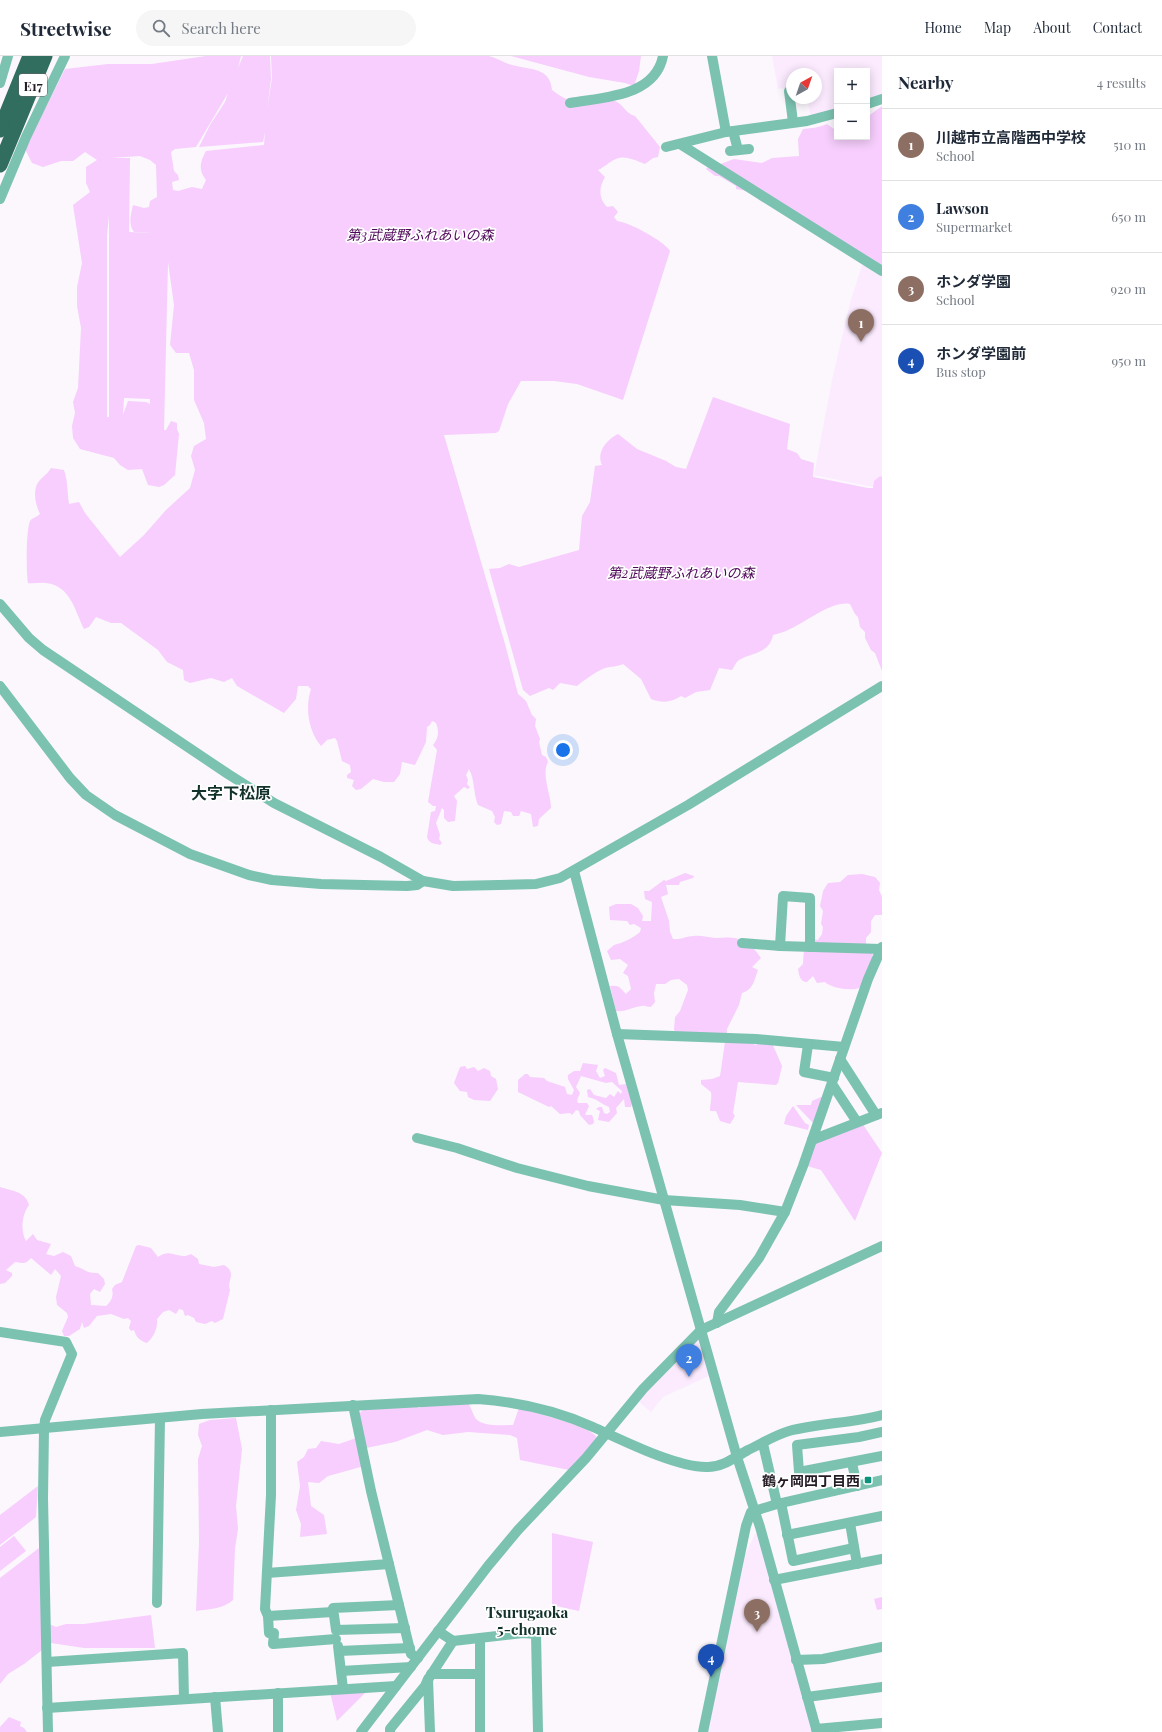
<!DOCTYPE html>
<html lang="en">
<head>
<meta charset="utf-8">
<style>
	:root { --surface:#fff; --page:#f6f6f7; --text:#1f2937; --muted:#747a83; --line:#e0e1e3; --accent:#d93025 }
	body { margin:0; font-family:"Playfair Display","Noto Sans JP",serif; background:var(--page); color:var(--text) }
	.controls { position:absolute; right:12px; top:12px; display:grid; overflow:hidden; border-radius:0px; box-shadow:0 2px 10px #0003 }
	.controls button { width:36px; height:36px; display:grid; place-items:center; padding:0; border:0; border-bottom:1px solid var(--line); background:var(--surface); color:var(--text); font:20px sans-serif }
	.compass { position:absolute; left:786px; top:12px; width:36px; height:36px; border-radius:50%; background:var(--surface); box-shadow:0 2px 10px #0003; rotate:40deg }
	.you { position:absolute; left:563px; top:694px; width:14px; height:14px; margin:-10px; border:3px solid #fff; border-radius:50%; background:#1a73e8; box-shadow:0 0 0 6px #1a73e833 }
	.badge { display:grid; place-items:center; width:26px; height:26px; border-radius:50%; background:var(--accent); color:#fff; font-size:13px; font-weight:700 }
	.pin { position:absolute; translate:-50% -33px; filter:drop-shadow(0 1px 2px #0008) }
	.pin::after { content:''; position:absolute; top:21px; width:14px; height:12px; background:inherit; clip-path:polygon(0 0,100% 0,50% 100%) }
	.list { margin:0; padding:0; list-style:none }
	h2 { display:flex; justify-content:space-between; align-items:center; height:52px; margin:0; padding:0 16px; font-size:17px }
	h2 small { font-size:13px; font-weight:400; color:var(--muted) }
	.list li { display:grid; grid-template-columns:26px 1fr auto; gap:12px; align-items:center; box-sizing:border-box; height:72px; padding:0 16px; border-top:1px solid var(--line) }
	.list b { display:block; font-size:15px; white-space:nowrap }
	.list p { margin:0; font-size:13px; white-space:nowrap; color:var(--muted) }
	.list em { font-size:13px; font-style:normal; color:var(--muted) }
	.icon { flex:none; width:22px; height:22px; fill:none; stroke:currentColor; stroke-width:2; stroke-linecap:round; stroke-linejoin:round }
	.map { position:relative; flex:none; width:882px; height:1676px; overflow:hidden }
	header { display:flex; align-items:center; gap:24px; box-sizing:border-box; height:56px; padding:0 20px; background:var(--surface); border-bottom:1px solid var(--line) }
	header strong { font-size:19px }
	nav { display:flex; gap:22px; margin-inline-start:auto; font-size:14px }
	.search { width:280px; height:36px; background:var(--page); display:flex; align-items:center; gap:10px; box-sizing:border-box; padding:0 14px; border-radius:22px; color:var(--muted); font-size:15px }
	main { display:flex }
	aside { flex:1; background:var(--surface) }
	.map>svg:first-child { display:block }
	.built { fill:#fcebff }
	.green { fill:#f7cefd; fill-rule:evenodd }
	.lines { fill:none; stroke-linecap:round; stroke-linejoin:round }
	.minor { stroke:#7bc2b0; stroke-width:10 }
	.highway { stroke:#316e60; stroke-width:15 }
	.poi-dot { fill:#0a927b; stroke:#fff; stroke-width:1.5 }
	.labels { text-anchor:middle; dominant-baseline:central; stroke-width:3.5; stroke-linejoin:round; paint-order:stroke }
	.shield { fill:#fff; stroke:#665f66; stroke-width:1 }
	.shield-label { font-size:13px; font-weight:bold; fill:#241b25 }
	.park-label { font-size:14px; font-style:italic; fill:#4f0759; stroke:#fff }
	.poi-label { font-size:14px; font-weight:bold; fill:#241b25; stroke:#fff; text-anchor:end }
	.neighbourhood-label { font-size:15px; font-weight:bold; fill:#12322b; stroke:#fff }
	.quarter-label { font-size:16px; font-weight:bold; fill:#12322b; stroke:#fff }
</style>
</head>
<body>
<header>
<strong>Streetwise</strong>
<div class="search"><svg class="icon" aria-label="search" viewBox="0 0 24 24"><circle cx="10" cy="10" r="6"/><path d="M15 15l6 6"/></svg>Search here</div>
<nav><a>Home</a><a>Map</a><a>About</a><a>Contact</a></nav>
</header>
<main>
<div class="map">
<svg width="882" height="1676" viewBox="0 0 882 1676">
	<rect width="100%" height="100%" fill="#fbf7fc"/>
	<g class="built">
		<polygon points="772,0 882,0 882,40 867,44 867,15 837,15 837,54 811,61 807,42 816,42 816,18 792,18 792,31 778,33"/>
		<polygon points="863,206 882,218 882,433 814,419 832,324 850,247"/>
		<polygon points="700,1282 711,1319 663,1341 651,1356 638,1345"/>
		<polygon points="755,1478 759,1478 814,1676 706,1676 744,1501"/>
	</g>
	<g class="green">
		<path d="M206 0H241L238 12 243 0H270L271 23 267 54 272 22 271 0H489C497 2 504 7 512 9 530 14 550 11 552 34 566 45 579 49 596 46 602 45 609 43 615 45 623 48 626 58 635 60L660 91 658 101 653 102 645 108C637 105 627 100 619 102 612 103 605 111 598 114L605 121C599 131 598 142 607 151L613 150 618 156 614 161 617 165C629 166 664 185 670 195L623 344 577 328 554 325H521L508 348 499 375 496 377 444 379 505 588 518 638 526 645 532 659 536 663 535 670 540 683 539 686 542 699 546 701 548 706C541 718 551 739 551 752L539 763 538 770 533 771 531 758 521 755 519 760H513L511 756 504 755 501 768 497 769 494 766 495 761 492 755 478 749C473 737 475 724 469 713L466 719 468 724 467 728 470 731 468 733 464 731 454 740 457 745 455 765 448 766 444 762V754L442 752 436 767 440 779 439 783 442 787 440 789C434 787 429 788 427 781L431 756 435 755 436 750H433L428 746 437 694 433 689C439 682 439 675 436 667L432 665 430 669 427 671 426 686 415 709 402 706 400 718 394 726H384L373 723 361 733 356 734 352 730 354 724 347 722V719L351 716 350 709 342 705 337 685 335 682 327 684 321 690C308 675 305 651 311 633L308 630H298L296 643 284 657 237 630 232 622 224 626 211 622 190 627 184 624 183 614 167 606 158 594 121 567H111L96 561 89 571 84 573C75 555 71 530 46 527 40 526 34 528 28 527 26 517 26 474 30 465 32 462 37 461 40 458 35 448 32 432 40 424 45 419 48 417 51 412L64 414C68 425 67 436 69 448L79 446 85 457 120 501 144 479 166 454 190 432 195 414 191 400 194 390 206 383 204 367 194 344V314L189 297H176L170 289 174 249 168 206 164 374H166L171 365 177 367V373L179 378 175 419 164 429 159 431 148 429 142 413 128 414 120 409 114 402 80 393 73 382 72 370 75 357 73 346 78 332 81 272 77 250V231L82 207 73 149 90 136 86 127V111L97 104 85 96 73 105H61L43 111 32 107 25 93 65 13 108 8H152ZM228 37 225 46 210 69 199 91 263 86 265 76 264 89 206 95C200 106 198 114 206 124L202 133 192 131 178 135 173 134 172 126 179 124 178 119 174 115 171 96 175 93 196 91ZM140 100 150 104 156 109 157 141 150 145 149 151 144 152 133 149C131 157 128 169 134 176L152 177 129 176 130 102H111ZM109 159V361H107V180ZM124 342 150 343V348L146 346 128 345 123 359Z"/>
		<polygon points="511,0 641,0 639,15 634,30 625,27 589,21"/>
		<path d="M882 50V218L774 149 762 146 747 135 736 133V130L719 120H715L706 113 710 109H718L734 103 762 107 772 102 799 100 798 83 803 73C812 72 818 72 827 68L837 75V81H867V61Z"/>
		<path d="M713 341 790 368 787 393 797 397 801 403 814 407 813 421 868 432H873L874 425 880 420 882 421V615L875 597 871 594 865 582V576L860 571 858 561 855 558 850 548C833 544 806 566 790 573 785 576 779 577 773 579 769 598 753 596 739 604 736 606 734 611 732 614L719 612 710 634 696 636 685 642 681 640C671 647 662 647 651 643L641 623 623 608C617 611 611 610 605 612 598 614 583 625 577 630L560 627 553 634 549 632 530 640 523 634 489 513 500 512 509 508 519 511 579 494 582 460 590 446 595 410 602 409C596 397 606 384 618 378L637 393 666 405 676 411 686 413Z"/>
		<path d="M685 817 694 820 693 822 680 826 679 829H666L668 838 661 841 669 865 670 876 673 883C681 884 686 880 694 880 701 879 709 882 716 882 738 880 748 883 761 902L752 911 758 914C754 924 754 933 742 937L739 949 727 973V978L756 989 761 984 772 987 782 1010 778 1027 776 1029 738 1026 733 1057 735 1060 730 1068 720 1065 716 1055H710C710 1048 712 1043 711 1036L701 1028V1024L712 1023 720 1020 725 986 683 984 674 974 675 961 680 955 688 934 687 929 679 923 671 924 665 928H656L654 937 655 946 651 951C647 951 645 949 642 950 631 951 627 956 616 955L610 930C620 929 620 932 626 938L631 933 628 920 623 917 628 909 620 903 611 904 607 895 614 889C623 887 633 882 640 876L641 872 634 868 630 869 627 865 610 864 609 851 616 848H631L638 852 643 860 642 865H651L652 846 645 843 644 835H649L664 824 666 825Z"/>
		<path d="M862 818 875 821 880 827 879 834 882 841V859H875L871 865V876L866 882V888L873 896 871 909 861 931C854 936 830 932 825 926L817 927 813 920 807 926C800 926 799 919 798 913L803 908 804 892 812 883 818 884 822 878 823 871 821 868 823 855 820 850 823 835 828 827 840 826 848 819Z"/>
		<path d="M583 1007 598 1009 596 1015 600 1022 605 1020 603 1014 605 1012 616 1017 619 1029 626 1028 632 1048 631 1051H625L624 1043 616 1052 617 1057 609 1066 598 1064 600 1055 596 1053 599 1051H602L604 1057 607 1058 610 1056 609 1051C601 1048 598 1043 588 1041L587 1034 590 1033 594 1039 606 1042 610 1038 614 1041 618 1035 621 1038 622 1035 612 1026 606 1027 581 1020 576 1031 580 1037 577 1044 578 1047H587L589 1050 585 1059H592L594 1065 593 1068 589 1069 580 1059 579 1055 576 1054 572 1059 570 1057 560 1058 551 1050 549 1051 518 1036V1024L525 1018H528L530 1021 544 1022 547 1025 565 1031 567 1038 572 1039 574 1034 568 1023V1019L574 1015H580Z"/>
		<polygon points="465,1010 467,1013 474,1011 478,1015 484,1012 490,1015 491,1020 496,1023 498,1033 490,1045 474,1044 468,1041 467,1036 460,1035 454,1027 460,1011"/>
		<polygon points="821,1041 823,1042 814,1068 796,1049 811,1049 812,1045"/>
		<polygon points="793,1050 805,1067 809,1069 808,1074 784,1068 786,1060"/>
		<polygon points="862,1067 882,1097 855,1165 821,1114 807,1110 816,1085"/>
		<path d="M0 1131C12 1135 25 1135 29 1149 22 1158 20 1175 26 1185L33 1178 37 1184 51 1188 46 1198 54 1200 63 1196 71 1200 75 1210C87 1214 85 1217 98 1217L104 1223 105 1228 100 1236 94 1233 90 1238 91 1249 106 1250C111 1246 114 1240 112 1233L115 1229 122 1226 136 1190 139 1189 151 1192 158 1201C172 1191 178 1205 191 1198L198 1203 199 1208 214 1211 224 1209C238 1218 226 1224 230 1234L223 1263 215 1267 212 1265 205 1268 196 1266 194 1262 188 1259 185 1260 183 1254 179 1253 176 1258 169 1254 163 1256 157 1263C158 1271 154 1281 147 1287 140 1285 136 1281 134 1274L131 1275 129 1272 131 1265 128 1262 124 1263 111 1258 97 1260 89 1270 84 1272 82 1266 80 1273 69 1280H64L62 1275 68 1261 67 1257 57 1249 56 1241 61 1220 55 1213 51 1219 31 1202C25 1209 23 1207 15 1206L6 1214 12 1217V1220L5 1227 0 1228Z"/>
		<path d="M468 1347C471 1351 474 1362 477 1364 486 1371 501 1369 513 1369L519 1352C533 1357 593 1370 597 1382L569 1414 520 1404 517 1382 510 1379 468 1376 443 1379 427 1374 395 1386 366 1392 368 1409 328 1420 319 1427 308 1426 311 1450 324 1459 327 1478 300 1481 301 1468 296 1454 300 1430 297 1406 304 1401 308 1393 316 1392 321 1385 339 1388 362 1380 358 1358 365 1353 416 1350 419 1352 423 1350Z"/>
		<path d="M236 1362 242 1393 236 1450 238 1473 235 1492 233 1544C223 1553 209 1553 196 1555L199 1486 198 1403 202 1390 198 1379 199 1368 210 1364Z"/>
		<polygon points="38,1430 36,1461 0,1489 0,1459"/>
		<polygon points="552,1477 593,1486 579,1555 552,1549"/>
		<polygon points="14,1480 26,1495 0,1515 0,1491"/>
		<polygon points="39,1492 42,1565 56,1571 66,1568 84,1568 151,1559 155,1592 84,1592 51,1587 24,1608 8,1618 0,1628 0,1522"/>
		<polygon points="882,1541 882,1553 877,1554 874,1543"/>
		<polygon points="368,1634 337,1665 330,1636"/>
		<polygon points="9,1661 21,1666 20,1670 24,1672 27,1676 0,1676 0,1671"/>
	</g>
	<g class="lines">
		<g class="minor">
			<polyline points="712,0 726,76"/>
			<polyline points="0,27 8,0"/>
			<polyline points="789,35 793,66"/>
			<path d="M570 47C603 41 655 41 663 0"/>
			<polyline points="867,48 882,43"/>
			<polyline points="733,75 738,94"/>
			<polyline points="680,88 882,215"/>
			<polyline points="666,91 726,76 807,65 837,57"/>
			<polyline points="730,95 749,93"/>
			<polyline points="0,143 26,81 65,0"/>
			<polyline points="0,548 29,582 43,594 228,718 274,747 381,801 423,825 453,830 536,828 560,822 688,749 882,630"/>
			<polyline points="0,630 70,722 86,739 115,759 190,798 249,819 272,824 321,828 407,830 417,829 423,825"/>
			<polyline points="574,815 617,978 737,1401 760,1471 817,1676"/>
			<polyline points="742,887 780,890 881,893"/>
			<polyline points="780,890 783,840 810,842 810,891"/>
			<polyline points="617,978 756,983 844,991"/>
			<polyline points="808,989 804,1016 834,1022"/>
			<polyline points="840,1003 876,1059"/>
			<polyline points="832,1028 857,1066"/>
			<polyline points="417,1082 457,1092 517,1112 588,1130 664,1144 740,1149 785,1156"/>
			<polyline points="812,1084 882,1057"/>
			<polyline points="717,1267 719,1256 759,1202 785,1156 803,1110 868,923 882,891"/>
			<polyline points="0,1276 66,1286 72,1298 45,1364 44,1373 43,1442 48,1676"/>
			<polyline points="353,1349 371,1435 411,1598 418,1602"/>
			<polyline points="271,1354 271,1439 265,1553 268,1560 269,1577 274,1577 273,1588 336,1583"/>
			<path d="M0 1376 202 1358 478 1343C518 1346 555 1354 593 1371 622 1384 675 1411 706 1411 722 1412 735 1401 748 1394 761 1388 775 1379 789 1375 820 1367 852 1367 882 1359"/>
			<polyline points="882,1376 859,1381 797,1389 799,1416 882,1400"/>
			<polyline points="763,1388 777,1448"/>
			<polyline points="852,1407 857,1430"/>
			<polyline points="781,1447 793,1505 854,1492"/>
			<polyline points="850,1467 857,1508"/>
			<polyline points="787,1479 882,1460"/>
			<polyline points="267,1517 389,1508"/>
			<polyline points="774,1524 882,1503"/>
			<polyline points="157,1547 160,1362"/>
			<polyline points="399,1549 333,1552 336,1574 405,1572"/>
			<polyline points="268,1560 333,1556"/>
			<polyline points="438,1575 453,1585 523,1577 536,1578 538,1676"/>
			<polyline points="480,1582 480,1676"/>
			<polyline points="338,1590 343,1633"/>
			<polyline points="339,1595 410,1592"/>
			<polyline points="796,1604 823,1603 882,1591"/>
			<polyline points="47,1606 183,1597 184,1643"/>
			<polyline points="341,1615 411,1611"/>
			<polyline points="431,1618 480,1618"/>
			<polyline points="429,1622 453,1585"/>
			<polyline points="215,1641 218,1676"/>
			<polyline points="807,1641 882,1631"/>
			<polyline points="47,1652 396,1630"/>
			<polyline points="816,1673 882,1667"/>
			<polyline points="278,1676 278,1637"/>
			<polyline points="361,1676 488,1510 518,1474 586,1402 643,1333 701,1274 882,1190"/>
			<polyline points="390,1676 390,1673 425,1630 428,1623 430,1676"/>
			<polyline points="703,1676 746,1470 751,1456 777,1448 882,1424"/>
		</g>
		<g class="highway">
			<polyline points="0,74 30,0"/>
			<polyline points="0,109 45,0"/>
		</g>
	</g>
	<rect class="poi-dot" x="864" y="1420" width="8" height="8" rx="2"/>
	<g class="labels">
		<rect class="shield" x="19" y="18" width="28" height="22" rx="3"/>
		<g class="shield-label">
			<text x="33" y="29">E17</text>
		</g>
		<g class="park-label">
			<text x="420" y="178">第3武蔵野ふれあいの森</text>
			<text x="681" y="516">第2武蔵野ふれあいの森</text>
		</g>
		<g class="poi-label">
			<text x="860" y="1424">鶴ヶ岡四丁目西</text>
		</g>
		<g class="neighbourhood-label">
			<text x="527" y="1556">Tsurugaoka<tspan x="527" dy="17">5-chome</tspan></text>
		</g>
		<g class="quarter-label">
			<text x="231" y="736">大字下松原</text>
		</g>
	</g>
</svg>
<div class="controls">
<button>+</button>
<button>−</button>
</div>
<svg class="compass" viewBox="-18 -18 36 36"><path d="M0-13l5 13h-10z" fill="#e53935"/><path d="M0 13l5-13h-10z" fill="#747a83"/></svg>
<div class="you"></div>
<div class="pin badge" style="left:861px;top:286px;background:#8d6e63">1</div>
<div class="pin badge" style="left:689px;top:1321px;background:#3f7fe0">2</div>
<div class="pin badge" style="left:757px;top:1576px;background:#8d6e63">3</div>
<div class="pin badge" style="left:711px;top:1621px;background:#1a4fb4">4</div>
</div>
<aside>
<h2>Nearby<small>4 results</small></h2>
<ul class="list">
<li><span class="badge" style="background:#8d6e63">1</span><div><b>川越市立高階西中学校</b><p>School</p></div><em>510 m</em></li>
<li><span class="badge" style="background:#3f7fe0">2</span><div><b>Lawson</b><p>Supermarket</p></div><em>650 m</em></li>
<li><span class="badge" style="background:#8d6e63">3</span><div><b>ホンダ学園</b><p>School</p></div><em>920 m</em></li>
<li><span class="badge" style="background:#1a4fb4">4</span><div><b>ホンダ学園前</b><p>Bus stop</p></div><em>950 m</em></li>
</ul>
</aside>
</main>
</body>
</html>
